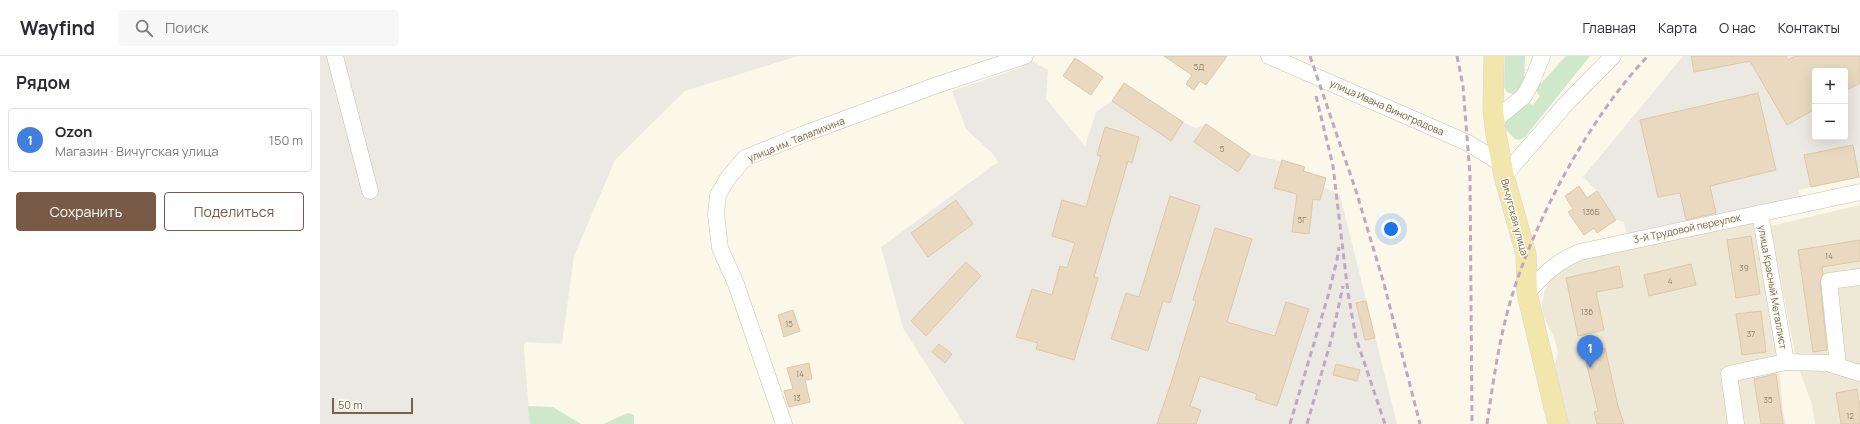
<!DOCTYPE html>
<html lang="ru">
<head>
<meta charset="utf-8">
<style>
	:root { --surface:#fff; --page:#f7f7f7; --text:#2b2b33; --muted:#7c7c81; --line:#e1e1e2; --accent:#785a46 }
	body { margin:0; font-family:Manrope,sans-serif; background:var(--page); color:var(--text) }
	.controls { position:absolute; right:12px; top:12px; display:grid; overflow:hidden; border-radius:4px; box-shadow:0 4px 16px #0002 }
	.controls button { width:36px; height:36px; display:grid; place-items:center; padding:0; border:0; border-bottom:1px solid var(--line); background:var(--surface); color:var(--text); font:20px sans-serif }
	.scale { position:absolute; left:12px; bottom:10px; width:81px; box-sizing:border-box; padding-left:4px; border:2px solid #736450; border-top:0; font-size:11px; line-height:14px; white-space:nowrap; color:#736450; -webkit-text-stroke:3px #fdfbf1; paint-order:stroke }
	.you { position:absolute; left:1071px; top:173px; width:14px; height:14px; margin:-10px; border:3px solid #fff; border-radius:50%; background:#1a73e8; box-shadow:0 0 0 6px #1a73e833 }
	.badge { display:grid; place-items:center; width:26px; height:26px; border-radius:50%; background:var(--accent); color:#fff; font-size:13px; font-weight:700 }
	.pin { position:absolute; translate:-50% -33px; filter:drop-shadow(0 1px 2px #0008) }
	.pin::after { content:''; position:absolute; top:21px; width:14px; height:12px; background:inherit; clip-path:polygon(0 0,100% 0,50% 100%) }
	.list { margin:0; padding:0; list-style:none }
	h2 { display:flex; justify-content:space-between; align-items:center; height:52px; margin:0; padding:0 16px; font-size:17px }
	h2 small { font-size:13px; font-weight:400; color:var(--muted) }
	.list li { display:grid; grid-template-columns:26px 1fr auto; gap:12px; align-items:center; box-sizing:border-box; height:64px; margin:0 8px 8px; padding:0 8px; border:1px solid var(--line); border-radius:4px }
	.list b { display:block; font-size:15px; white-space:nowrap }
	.list p { margin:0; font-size:13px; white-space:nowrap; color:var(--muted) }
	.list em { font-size:13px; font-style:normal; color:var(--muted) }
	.actions { display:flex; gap:8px; padding:12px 16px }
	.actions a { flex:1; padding:9px 0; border:1px solid var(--accent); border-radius:4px; text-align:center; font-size:14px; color:var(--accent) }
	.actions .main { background:var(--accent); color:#fff }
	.icon { flex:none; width:22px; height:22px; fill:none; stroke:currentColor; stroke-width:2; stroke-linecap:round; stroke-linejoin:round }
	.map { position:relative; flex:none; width:1540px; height:368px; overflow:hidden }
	header { display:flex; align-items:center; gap:24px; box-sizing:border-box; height:56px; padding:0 20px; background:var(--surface); border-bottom:1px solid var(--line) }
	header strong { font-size:19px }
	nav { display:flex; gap:22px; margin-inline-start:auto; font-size:14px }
	.search { width:280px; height:36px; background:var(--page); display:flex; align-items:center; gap:10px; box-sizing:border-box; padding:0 14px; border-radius:4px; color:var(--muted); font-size:15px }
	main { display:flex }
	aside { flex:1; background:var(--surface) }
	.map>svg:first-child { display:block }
	.residential { fill:#eee9d7 }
	.industrial { fill:#ece9e3; fill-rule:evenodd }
	.green { fill:#cfe7ca }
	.building { fill:#e8d9c0; stroke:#dec8a7 }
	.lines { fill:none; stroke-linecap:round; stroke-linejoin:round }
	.minor-casing { stroke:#c9c0ae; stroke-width:17 }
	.major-casing { stroke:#dbd7d2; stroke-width:21 }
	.minor { stroke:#fff; stroke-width:16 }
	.major { stroke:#f1e6ab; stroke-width:20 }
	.rail { stroke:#bda9c4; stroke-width:3; stroke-dasharray:6 4; stroke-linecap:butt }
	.labels { text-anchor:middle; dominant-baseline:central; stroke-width:3; stroke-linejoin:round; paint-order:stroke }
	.number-label { font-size:8px; fill:#90816c }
	.street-label { font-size:10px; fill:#736450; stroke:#fdfbf1 }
</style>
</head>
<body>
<header>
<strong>Wayfind</strong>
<div class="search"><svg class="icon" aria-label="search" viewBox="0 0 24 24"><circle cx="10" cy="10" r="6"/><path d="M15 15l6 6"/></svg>Поиск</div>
<nav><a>Главная</a><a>Карта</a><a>О нас</a><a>Контакты</a></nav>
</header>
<main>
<aside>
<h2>Рядом<small></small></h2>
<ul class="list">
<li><span class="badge" style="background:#3f7fe0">1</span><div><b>Ozon</b><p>Магазин · Вичугская улица</p></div><em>150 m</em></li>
</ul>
<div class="actions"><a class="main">Сохранить</a><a>Поделиться</a></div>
</aside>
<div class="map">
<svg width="1540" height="368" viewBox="0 0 1540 368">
	<rect width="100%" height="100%" fill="#fbf8ea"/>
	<g class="residential">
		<polygon points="1540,149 1540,368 1495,368 1492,348 1477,308 1450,170"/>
		<polygon points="1435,166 1459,312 1463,355 1466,368 1244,368 1234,312 1238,296 1233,279 1221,256 1224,237 1231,221 1244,211 1261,203"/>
	</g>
	<g class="industrial">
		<polygon points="0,0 478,0 365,35 295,104 254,200 242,288 205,286 204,292 210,368 0,368"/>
		<path d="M1363 0H1540V125L1539 121 1478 134 1480 142 1307 180 1304 166 1296 164 1277 135 1263 121ZM1495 15H1525V81H1495Z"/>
		<polygon points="711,4 728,14 726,43 765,90 776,56 792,45 804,27 863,66 876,72 886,68 930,98 985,111 984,115 1006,122 1004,131 1020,139 1077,368 644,368 583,272 561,191 678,106 673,98 646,73 632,35 700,12"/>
	</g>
	<g class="green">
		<polygon points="1185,0 1205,0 1204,30 1196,40 1187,36 1184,31"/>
		<path d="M1246 0H1270L1205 81 1199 84 1195 83 1185 73C1184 59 1196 53 1207 46L1213 49 1220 40 1215 34Z"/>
		<polygon points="208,350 233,351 261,368 210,368"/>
		<polygon points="308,357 314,359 314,368 283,368"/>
	</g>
	<g class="building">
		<polygon points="844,0 907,0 886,29 880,25 874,34 866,28 872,19"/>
		<polygon points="1371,0 1466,0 1468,4 1475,0 1540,0 1540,27 1525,35 1525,15 1495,15 1495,53 1467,69 1430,5 1374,16"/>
		<polygon points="755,2 783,21 771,39 743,20"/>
		<polygon points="804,27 863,66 851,85 792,45"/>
		<polygon points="1438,37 1456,114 1390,130 1396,157 1366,164 1360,137 1338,141 1320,64"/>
		<polygon points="886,68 930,98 918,116 874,86"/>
		<polygon points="785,71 819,81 812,107 808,105 774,221 778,222 754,304 716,293 718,287 696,281 712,233 732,239 740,210 747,212 755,187 732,180 742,144 766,151 781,100 777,99"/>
		<polygon points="1533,89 1539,121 1491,131 1484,99"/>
		<polygon points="962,104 985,111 983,115 1006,122 1000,144 993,143 989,178 972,176 977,138 954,132"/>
		<polygon points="1259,130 1267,142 1277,135 1296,164 1277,177 1274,172 1264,179 1248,156 1253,153 1245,140"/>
		<polygon points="850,140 880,150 850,247 843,245 828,295 791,283 806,237 819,241"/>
		<polygon points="636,144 653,168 608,201 591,177"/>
		<polygon points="895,172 932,183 907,266 955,280 966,246 989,253 957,350 935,343 937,338 880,320 870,350 881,354 876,368 837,368 851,327 876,245 873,244"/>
		<polygon points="1431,180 1440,238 1416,242 1407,184"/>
		<polygon points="1540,184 1540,205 1502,211 1503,218 1500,226 1507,294 1493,296 1478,194"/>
		<polygon points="646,206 661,220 606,280 591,265"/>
		<polygon points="1371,208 1376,229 1329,240 1324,219"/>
		<polygon points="1299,210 1303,231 1276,236 1284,274 1258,280 1246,222"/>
		<polygon points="1046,245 1055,282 1045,284 1036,247"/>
		<polygon points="473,254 480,275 464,281 458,259"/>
		<polygon points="1441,255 1446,296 1422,299 1416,258"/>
		<polygon points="619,288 632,298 625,307 612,296"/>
		<polygon points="1285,292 1298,350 1304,368 1277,368 1274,356 1278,355 1264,297"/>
		<polygon points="489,307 492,323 485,324 490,346 469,351 464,335 473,333 467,312"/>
		<polygon points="1016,308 1040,314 1037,325 1013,319"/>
		<polygon points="1456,318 1463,368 1441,368 1434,323"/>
		<polygon points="1537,333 1540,350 1540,368 1521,368 1516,337"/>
	</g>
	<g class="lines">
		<g class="minor-casing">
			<g id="minor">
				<polyline points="15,0 50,135"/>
				<polyline points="949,0 1148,87 1182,108"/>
				<polyline points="1174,65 1204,40 1213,23 1222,0"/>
				<polyline points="1184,120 1245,49 1293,0"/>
				<polyline points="1440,157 1466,306"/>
				<path d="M1207 237C1223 219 1237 205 1260 196L1540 136"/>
				<polyline points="1518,310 1509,225 1540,221"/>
				<polyline points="464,368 416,228 400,192 396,158 398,139 408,122 425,102 484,78 617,29 705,0"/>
				<polyline points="1416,368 1409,318 1466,306 1507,307 1540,317"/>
			</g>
		</g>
		<g class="major-casing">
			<polyline id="major" points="1174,0 1173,53 1176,78 1184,120 1206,198 1207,237 1238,368"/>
		</g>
		<use href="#minor" class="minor"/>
		<use href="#major" class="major"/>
		<g class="rail">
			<polyline points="990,0 1037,138 1064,228 1100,368"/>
			<polyline points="1137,0 1143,30 1150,119 1152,368"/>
			<polyline points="996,40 1013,110 1028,237 1036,282 1065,368"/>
			<polyline points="970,368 1008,240 1017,204 1019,191"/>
			<polyline points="987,368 1012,281 1023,230"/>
			<path d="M1167 368C1173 326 1179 284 1191 243 1214 165 1271 59 1328 0"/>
		</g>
	</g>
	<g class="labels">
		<g class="number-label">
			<text x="879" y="10">5Д</text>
			<text x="902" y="92">5</text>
			<text x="1271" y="155">136Б</text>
			<text x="982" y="163">5Г</text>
			<text x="1509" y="199">14</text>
			<text x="1424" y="211">39</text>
			<text x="1350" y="224">4</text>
			<text x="1267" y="255">136</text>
			<text x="469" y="267">15</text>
			<text x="1431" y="277">37</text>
			<text x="480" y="317">14</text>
			<text x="477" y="341">13</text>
			<text x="1448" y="343">35</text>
			<text x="1530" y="359">12</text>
		</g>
		<g class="street-label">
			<text transform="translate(1067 51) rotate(24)">улица Ивана Виноградова</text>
			<text transform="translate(476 83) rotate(-22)">улица им. Талалихина</text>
			<text transform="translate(1195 161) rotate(75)">Вичугская улица</text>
			<text transform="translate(1367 172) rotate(-12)">3-й Трудовой переулок</text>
			<text transform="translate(1453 231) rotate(80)">улица Красный Металлист</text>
		</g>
	</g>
</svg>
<div class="controls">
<button>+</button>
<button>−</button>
</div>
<div class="scale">50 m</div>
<div class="you"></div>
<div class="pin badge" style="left:1270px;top:312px;background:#3f7fe0">1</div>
</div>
</main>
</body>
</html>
